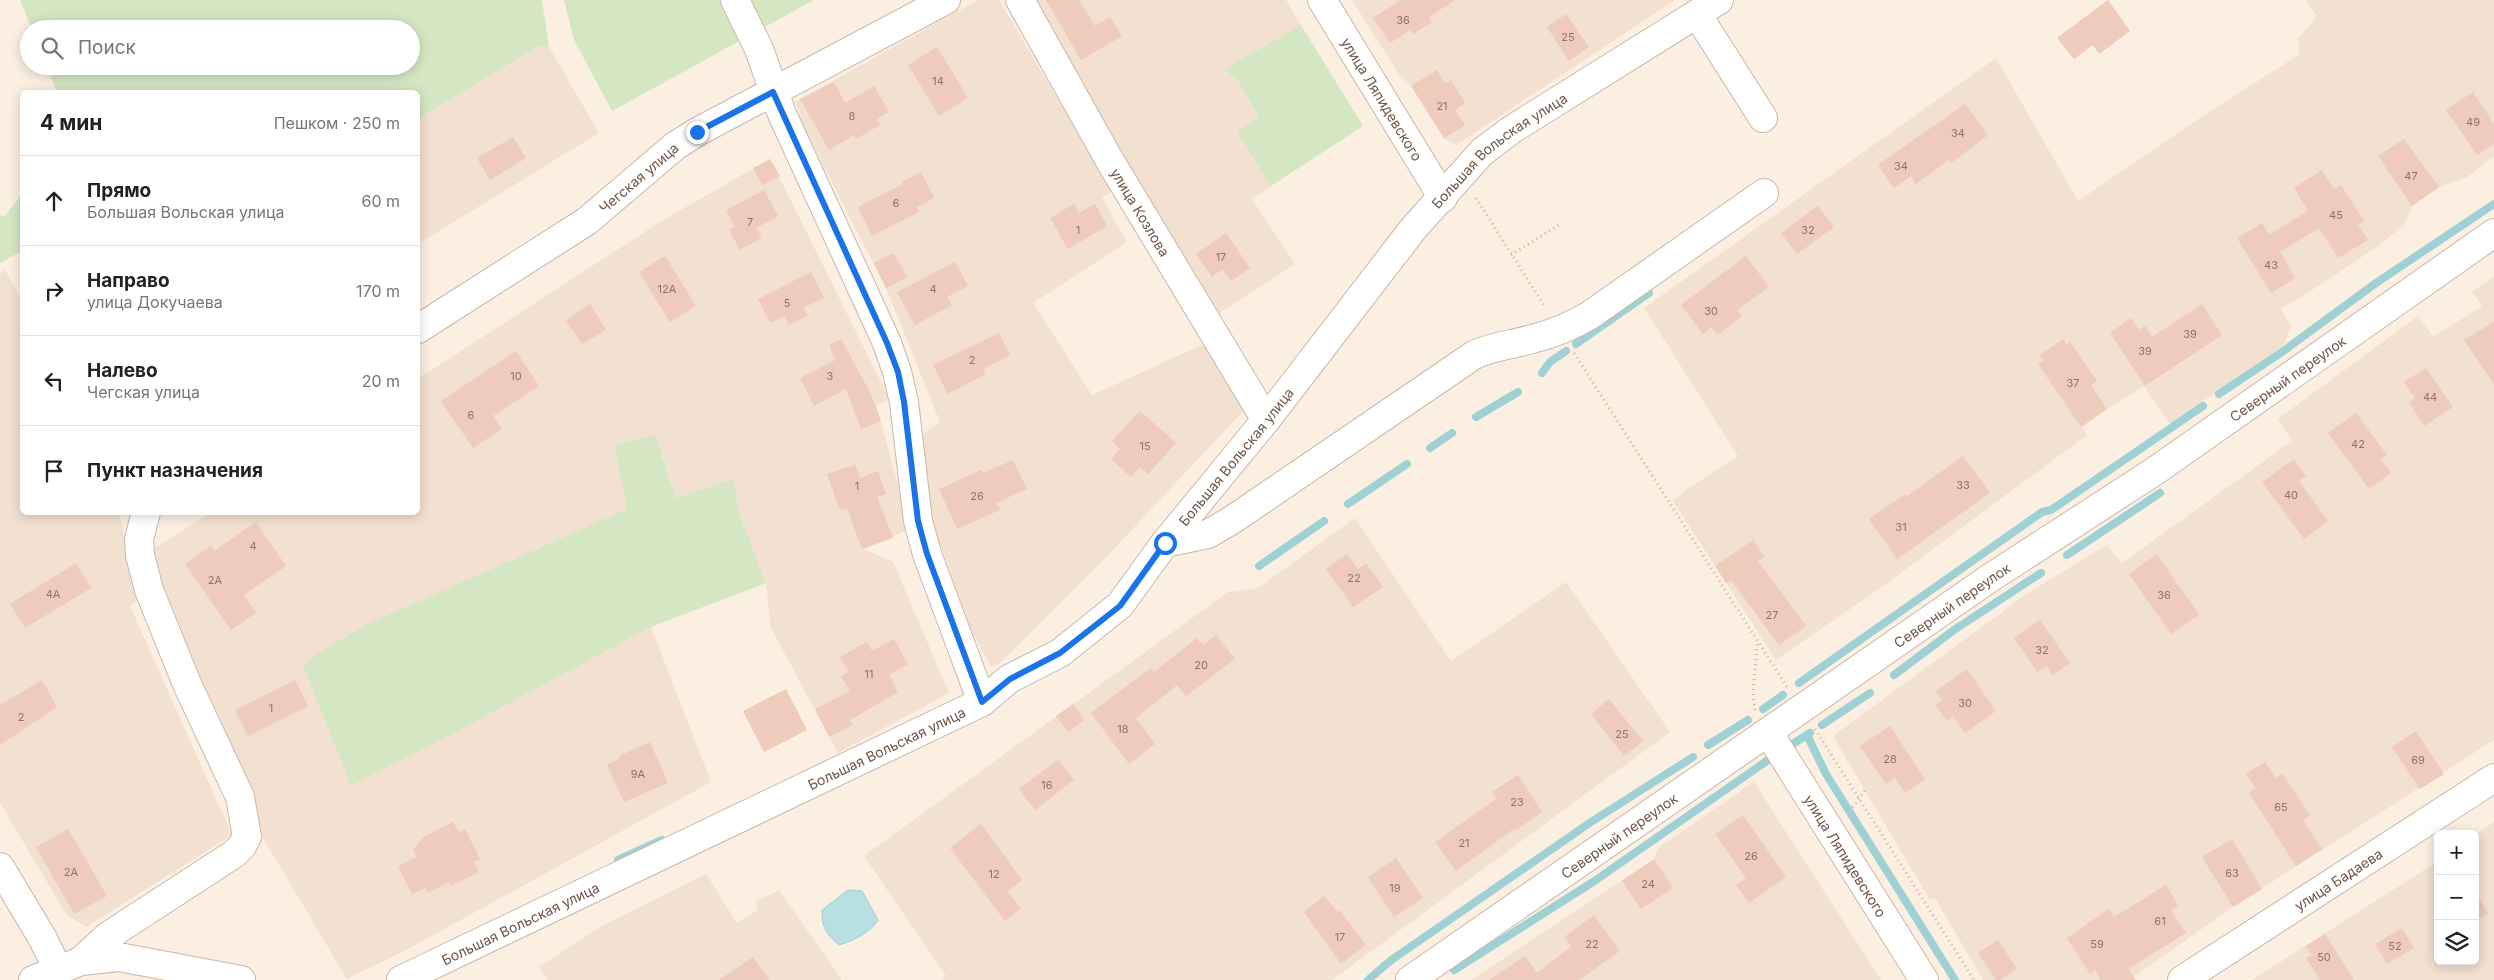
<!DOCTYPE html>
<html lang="ru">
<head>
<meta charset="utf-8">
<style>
	:root { --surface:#fff; --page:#f6f6f6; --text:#222; --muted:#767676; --line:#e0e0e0 }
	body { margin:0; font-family:Inter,sans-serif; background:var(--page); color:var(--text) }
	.controls { position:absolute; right:15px; bottom:15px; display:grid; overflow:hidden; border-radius:8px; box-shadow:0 2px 12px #0003 }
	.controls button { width:45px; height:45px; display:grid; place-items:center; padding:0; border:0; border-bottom:1px solid var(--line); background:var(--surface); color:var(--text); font:25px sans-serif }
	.stop { position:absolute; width:15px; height:15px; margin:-11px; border:4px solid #1a73e8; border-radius:50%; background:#fff }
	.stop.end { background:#1a73e8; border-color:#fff; box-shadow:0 1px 5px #0008 }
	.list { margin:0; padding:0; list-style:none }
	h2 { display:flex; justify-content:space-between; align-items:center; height:65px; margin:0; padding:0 20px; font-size:21px }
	h2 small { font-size:16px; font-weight:400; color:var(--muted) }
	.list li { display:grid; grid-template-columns:32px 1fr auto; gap:15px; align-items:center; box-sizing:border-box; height:90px; padding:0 20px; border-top:1px solid var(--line) }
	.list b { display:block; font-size:19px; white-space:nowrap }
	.list p { margin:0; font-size:16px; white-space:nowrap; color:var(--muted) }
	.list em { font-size:16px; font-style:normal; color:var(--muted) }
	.icon { flex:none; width:28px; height:28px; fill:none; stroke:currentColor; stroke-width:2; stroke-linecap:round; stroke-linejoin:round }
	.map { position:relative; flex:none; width:2494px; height:980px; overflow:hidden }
	.search { position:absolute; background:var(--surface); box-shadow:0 2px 12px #0003; left:20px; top:20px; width:400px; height:55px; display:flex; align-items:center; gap:12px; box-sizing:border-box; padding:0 18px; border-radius:28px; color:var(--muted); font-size:19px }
	.panel { position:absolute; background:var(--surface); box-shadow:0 2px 12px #0003; left:20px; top:90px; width:400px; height:425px; border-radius:8px }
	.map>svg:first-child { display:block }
	.residential { fill:#f2e0d1 }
	.green { fill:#d4e7c2 }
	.water { fill:#b8e0e3; stroke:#9fd0d4 }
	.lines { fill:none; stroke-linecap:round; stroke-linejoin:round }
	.stream { stroke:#9fd0d4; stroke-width:8 }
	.building { fill:#eecbbb }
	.minor-casing { stroke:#cab6a9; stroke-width:30 }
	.path { stroke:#d3af9f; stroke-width:3; stroke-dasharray:1 4; stroke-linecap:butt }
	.minor { stroke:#fff; stroke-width:28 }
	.route { stroke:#1a73e8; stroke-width:6 }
	.labels { text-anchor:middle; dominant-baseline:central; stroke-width:4; stroke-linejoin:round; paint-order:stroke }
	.number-label { font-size:11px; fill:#907266 }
	.street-label { font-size:14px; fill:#70554a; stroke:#fef3e8 }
</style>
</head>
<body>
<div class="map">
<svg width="2494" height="980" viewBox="0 0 2494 980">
	<rect width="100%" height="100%" fill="#fbefe2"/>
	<g class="residential">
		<polygon points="978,0 999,0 1112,191 1102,198 1127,242 1033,303 1092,395 1204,344 1247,407 1110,553 1004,659 992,668 970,628 931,518 921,435 940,422 886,288 799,118 800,113 795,102"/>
		<polygon points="1037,0 1286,0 1301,25 1224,69 1238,81 1259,117 1237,132 1271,186 1252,199 1295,264 1218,314 1120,152"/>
		<polygon points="1352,0 1675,0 1456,145 1444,138 1411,86 1398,73"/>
		<polygon points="2306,0 2494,0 2494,156 2467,177 2439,187 2412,206 2404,225 2382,243 2325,282 2281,309 2291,327 2283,346 2170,424 2144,386 2107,409 2082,427 2087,435 1879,589 1776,660 1673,501 1686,490 1738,456 1644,308 1996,58 2078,201 2203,116 2300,54 2298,39 2317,16"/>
		<polygon points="539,46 549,47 599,133 418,244 418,119"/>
		<polygon points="770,159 890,400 876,405 902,499 905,531 863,549 893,562 949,693 838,753 771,628 766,583 740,515 733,479 676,498 662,453 615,446 628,509 367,624 314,655 303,666 351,786 445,738 651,627 711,782 410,948 347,979 261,835 252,795 153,574 158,570 147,553 210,513 418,512 418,379 660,222"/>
		<polygon points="5,270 22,300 22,512 119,513 138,599 130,606 232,835 86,927 67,915 0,803 0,273"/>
		<polygon points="2494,277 2494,740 2233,907 2129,980 1983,980 1935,898 1930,900 1833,736 2028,593 2059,574 2107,545 2122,563 2292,441 2278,419 2418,316 2433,337 2482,306 2472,292"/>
		<polygon points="1355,518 1451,661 1566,582 1670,732 1332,980 941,980 946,976 864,856 1228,592 1258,588"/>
		<polygon points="1754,782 1881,980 1471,980 1654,859 1658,848"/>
		<polygon points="2494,822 2494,980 2252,980 2438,861 2438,961 2475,961 2475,835"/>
		<polygon points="706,874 737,923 758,910 756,901 779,890 842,980 548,980 539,967 600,927"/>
	</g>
	<g class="green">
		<polygon points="20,0 542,0 549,47 539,46 418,119 418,92 57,92 46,66 411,66 411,29 32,29"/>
		<polygon points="564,0 814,0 612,111 574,40"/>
		<polygon points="1301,25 1363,126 1271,186 1237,132 1259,117 1238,81 1224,69"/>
		<polygon points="22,194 22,251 0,263 0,215 4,217"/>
		<polygon points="655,434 676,498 733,479 740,515 766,583 651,627 445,738 351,786 303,666 314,655 367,624 627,509 615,446"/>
	</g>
	<path class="water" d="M848 890 862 891 878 920C871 932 853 941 839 945 827 935 821 926 822 910Z"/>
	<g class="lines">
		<g class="stream">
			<polyline points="1576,344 1649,293"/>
			<polyline points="1542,373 1550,362 1566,351"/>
			<polyline points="2219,394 2282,352 2376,283 2494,204"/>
			<polyline points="1476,417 1518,392"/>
			<polyline points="1430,448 1452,433"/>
			<polyline points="1348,504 1407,464"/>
			<polyline points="2067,555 2160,493"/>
			<polyline points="1259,566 1324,521"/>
			<polyline points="1894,675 1954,630 2041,573"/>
			<polyline points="1799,683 2042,512 2051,510 2203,406"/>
			<polyline points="1763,709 1783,695"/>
			<polyline points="1822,725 1870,693"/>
			<polyline points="1807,735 1826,774 1955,980"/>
			<polyline points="1708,745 1748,720"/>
			<polyline points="1791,745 1810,733"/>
			<polyline points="618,860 662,840"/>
			<polyline points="1454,970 1593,882 1771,758"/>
			<polyline points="1368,980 1390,961 1591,822 1693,757"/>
		</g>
	</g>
	<g class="building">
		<polygon points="1046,0 1079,0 1095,26 1110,17 1122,36 1081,60"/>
		<polygon points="1401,0 1455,0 1429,17 1432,22 1413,34 1410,30 1390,43 1373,18"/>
		<polygon points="2108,0 2130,31 2099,54 2093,45 2074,59 2057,38"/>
		<polygon points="1566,14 1589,47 1569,61 1547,27"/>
		<polygon points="937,47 968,98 939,116 908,65"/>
		<polygon points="1437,70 1445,84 1451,80 1465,103 1455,110 1465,125 1444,138 1411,86"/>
		<polygon points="834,82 845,103 874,86 889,112 877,119 880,125 856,139 854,135 829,150 800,99"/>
		<polygon points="2473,92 2494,124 2494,144 2477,155 2446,110"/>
		<polygon points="1965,104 1988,135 1951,163 1949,160 1916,184 1911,176 1894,188 1878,165"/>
		<polygon points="513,137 526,158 490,180 477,158"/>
		<polygon points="2404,139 2439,187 2412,206 2378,156"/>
		<polygon points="770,159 780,176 762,185 753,168"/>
		<polygon points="2322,170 2334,189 2341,185 2364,221 2358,224 2368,240 2338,258 2319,228 2280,252 2295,278 2271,293 2237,238 2262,223 2269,235 2308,211 2294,188"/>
		<polygon points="921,172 934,198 917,207 919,212 872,236 858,207 903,184 902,182"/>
		<polygon points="764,190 778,216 756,228 762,238 740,250 729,230 735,227 726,210"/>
		<polygon points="1074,204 1079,213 1095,204 1107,226 1068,249 1050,218"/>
		<polygon points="1818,206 1834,227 1797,254 1781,233"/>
		<polygon points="1226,233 1250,268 1231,281 1222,269 1212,277 1196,254"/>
		<polygon points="894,253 907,277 886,288 874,263"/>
		<polygon points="665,256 696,306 670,322 639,272"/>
		<polygon points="1746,256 1769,287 1737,310 1742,316 1718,335 1711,327 1703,334 1681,305"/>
		<polygon points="955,262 968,286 947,297 952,305 915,325 897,292"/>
		<polygon points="811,272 824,298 803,308 808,316 789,325 784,316 770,323 758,299"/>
		<polygon points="590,304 606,330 582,344 566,320"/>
		<polygon points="2202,304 2222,335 2145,386 2110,333 2131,318 2139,330 2145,326 2152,337"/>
		<polygon points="2494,322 2494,384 2464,340"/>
		<polygon points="999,333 1010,355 983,369 986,374 948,394 933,365"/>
		<polygon points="841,339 871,394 881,421 861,429 846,389 814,406 800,378 835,360 829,345"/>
		<polygon points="2063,339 2067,345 2070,342 2097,381 2091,385 2107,409 2081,427 2038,364 2044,361 2040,355"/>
		<polygon points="516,351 539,386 493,416 502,429 473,448 441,401"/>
		<polygon points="2426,368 2453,407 2424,426 2409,402 2415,398 2404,382"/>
		<polygon points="1140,411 1176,443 1148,474 1140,467 1131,477 1111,459 1120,449 1112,441"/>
		<polygon points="2356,413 2387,455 2381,460 2391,473 2369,489 2328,433"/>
		<polygon points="1963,456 1990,493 1897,559 1869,519 1905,494 1907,496"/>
		<polygon points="2294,459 2306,476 2299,481 2328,521 2304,539 2262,482"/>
		<polygon points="1013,460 1027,489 996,503 1000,510 957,529 939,489 981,470 983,473"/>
		<polygon points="855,465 860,478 878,471 886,494 877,497 893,538 862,549 847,508 840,510 827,474"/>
		<polygon points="256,522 286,566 244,595 256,613 231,630 185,564 211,546 214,551"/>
		<polygon points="1753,540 1765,557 1758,561 1806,626 1779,645 1731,580 1726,583 1715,566"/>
		<polygon points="1347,554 1358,569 1366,563 1383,587 1353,607 1326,569"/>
		<polygon points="2157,554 2199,615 2171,634 2129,574"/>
		<polygon points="76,563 91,588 25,628 10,604"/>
		<polygon points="2040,620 2070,663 2052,675 2047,666 2037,672 2014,638"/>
		<polygon points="1216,635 1235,659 1186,696 1177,685 1136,718 1155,744 1129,764 1091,713 1151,668 1154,672 1197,638 1203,645"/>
		<polygon points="894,639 908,664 889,675 898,692 850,720 853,725 829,737 815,709 850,691 841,676 849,672 840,657 867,642 872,651"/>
		<polygon points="1967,669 1996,711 1965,733 1953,716 1947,721 1935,705 1942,700 1936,691"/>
		<polygon points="42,680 57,707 0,745 0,705"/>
		<polygon points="295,680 308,706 248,736 235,710"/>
		<polygon points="786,689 807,730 764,752 743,711"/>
		<polygon points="1609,699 1643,741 1624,756 1591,714"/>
		<polygon points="1073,704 1084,720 1068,732 1056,716"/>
		<polygon points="1890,726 1925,779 1905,793 1895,778 1886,784 1860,746"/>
		<polygon points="2416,731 2444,774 2420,789 2392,747"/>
		<polygon points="650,742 668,783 624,802 607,765 620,758 619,756"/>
		<polygon points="1058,760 1074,780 1035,810 1019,789"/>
		<polygon points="2265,762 2276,778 2283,774 2296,794 2310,816 2303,820 2322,849 2296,866 2249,793 2256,788 2246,774"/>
		<polygon points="1518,775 1542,812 1516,830 1515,828 1456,871 1435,842 1496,799 1492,792"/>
		<polygon points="1743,815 1786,877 1749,903 1736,885 1746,878 1715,834"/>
		<polygon points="453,822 459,832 465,829 480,859 473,862 479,872 451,886 449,882 428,893 425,888 412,894 398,866 417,857 413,850 425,836"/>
		<polygon points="981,824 1022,880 1007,891 1021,908 1005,921 950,848"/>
		<polygon points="68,829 107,896 74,914 36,847"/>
		<polygon points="2232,839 2262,889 2233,907 2202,857"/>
		<polygon points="1396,858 1423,898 1394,917 1368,877"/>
		<polygon points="1654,859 1673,888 1641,909 1622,881"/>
		<polygon points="2166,885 2178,905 2171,910 2186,933 2128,969 2136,980 2101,980 2095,970 2090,974 2067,938 2109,909 2114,917"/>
		<polygon points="2475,892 2488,913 2475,921"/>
		<polygon points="1324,896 1337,912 1339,910 1366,945 1341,964 1304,912"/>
		<polygon points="1594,915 1620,951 1579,980 1489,980 1525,956 1537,973 1571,947 1564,937"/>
		<polygon points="2402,928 2414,948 2387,964 2375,944"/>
		<polygon points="2325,934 2354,980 2320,980 2306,958 2312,955 2306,946"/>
		<polygon points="1998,940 2017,969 2000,980 1996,980 1978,953"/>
		<polygon points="753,957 769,980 719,980"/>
	</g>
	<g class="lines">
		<g class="minor-casing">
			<g id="minor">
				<polyline points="735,0 759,49 782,114 887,343 897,372 904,402 918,521 927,554 982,702"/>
				<path id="s1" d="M1020 0 1110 161 1266 420"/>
				<path id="s2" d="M1322 0 1443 198"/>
				<polyline points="1697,14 1763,118"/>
				<path id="s3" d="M418 329 587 221 675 146 697 132 946 0"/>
				<path d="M1165 543 1208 534 1232 520 1474 355C1493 346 1512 345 1532 339 1552 334 1572 326 1590 315L1764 193"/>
				<path id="s4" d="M1768 732 1924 980"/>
				<polyline points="0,867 43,939 59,972"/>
				<polyline points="81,961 108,936 234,854 242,846 247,837 240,797 187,684 149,590 140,555 139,539 146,512"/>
				<polyline points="33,980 81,961 119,957 241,980"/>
				<path id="s5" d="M401 980 982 702 1009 679 1060 653 1120 605 1165 543 1266 420 1413 229 1482 152 1511 130 1719 0"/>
				<path id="s6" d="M1410 980 1990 578 2155 471 2494 233"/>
				<path id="s7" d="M2182 980 2494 778"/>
			</g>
		</g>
		<g class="path">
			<polyline points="1476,198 1545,307"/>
			<polyline points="1511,255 1559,225"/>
			<polyline points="1574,353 1787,687"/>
			<polyline points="1755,710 1753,694 1757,642"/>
			<polyline points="1815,729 1974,980"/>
			<polyline points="1848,810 1854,806 1865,790"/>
		</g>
		<use href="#minor" class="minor"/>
	</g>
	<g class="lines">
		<polyline class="route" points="697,132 773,92 887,343 898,372 904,402 918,521 927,554 982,702 1010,679 1060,653 1120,606 1165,543"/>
	</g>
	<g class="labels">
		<g class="number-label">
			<text x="1403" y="20">36</text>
			<text x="1568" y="37">25</text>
			<text x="938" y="81">14</text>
			<text x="1442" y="106">21</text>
			<text x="852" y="116">8</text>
			<text x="2473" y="122">49</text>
			<text x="1958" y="133">34</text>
			<text x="1901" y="166">34</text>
			<text x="2411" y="176">47</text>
			<text x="896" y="203">6</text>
			<text x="2336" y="215">45</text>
			<text x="750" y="222">7</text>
			<text x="1078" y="230">1</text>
			<text x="1808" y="230">32</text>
			<text x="1221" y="257">17</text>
			<text x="2271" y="265">43</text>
			<text x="667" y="289">12А</text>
			<text x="933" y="289">4</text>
			<text x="787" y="303">5</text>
			<text x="1711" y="311">30</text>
			<text x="2190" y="334">39</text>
			<text x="2145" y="351">39</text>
			<text x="972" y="360">2</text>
			<text x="516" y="376">10</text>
			<text x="830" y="376">3</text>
			<text x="2073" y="383">37</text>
			<text x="2430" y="397">44</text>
			<text x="471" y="415">6</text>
			<text x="2358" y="444">42</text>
			<text x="1145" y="446">15</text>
			<text x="1963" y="485">33</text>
			<text x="857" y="486">1</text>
			<text x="2291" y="495">40</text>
			<text x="977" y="496">26</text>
			<text x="1901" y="527">31</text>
			<text x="253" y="546">4</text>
			<text x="1354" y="578">22</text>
			<text x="215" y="580">2А</text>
			<text x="53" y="594">4А</text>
			<text x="2164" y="595">36</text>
			<text x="1772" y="615">27</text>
			<text x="2042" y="650">32</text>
			<text x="1201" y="665">20</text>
			<text x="869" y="674">11</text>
			<text x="1965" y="703">30</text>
			<text x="271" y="708">1</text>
			<text x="21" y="717">2</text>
			<text x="1123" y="729">18</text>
			<text x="1622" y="734">25</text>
			<text x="1890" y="759">28</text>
			<text x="2418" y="760">69</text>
			<text x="638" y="774">9А</text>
			<text x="1047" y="785">16</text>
			<text x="1517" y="802">23</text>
			<text x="2281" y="807">65</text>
			<text x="1464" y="843">21</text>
			<text x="1751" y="856">26</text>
			<text x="71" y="872">2А</text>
			<text x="2232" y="873">63</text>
			<text x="994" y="874">12</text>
			<text x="1648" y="884">24</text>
			<text x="1395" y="888">19</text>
			<text x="2160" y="921">61</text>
			<text x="1340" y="937">17</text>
			<text x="1592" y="944">22</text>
			<text x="2097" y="944">59</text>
			<text x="2395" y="946">52</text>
			<text x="2324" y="957">50</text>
		</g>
		<g class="street-label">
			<text stroke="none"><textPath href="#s2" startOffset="116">улица Ляпидевского</textPath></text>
			<text stroke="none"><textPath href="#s5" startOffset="1408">Большая Вольская улица</textPath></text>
			<text stroke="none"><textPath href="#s3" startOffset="268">Чегская улица</textPath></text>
			<text stroke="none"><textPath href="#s1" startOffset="244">улица Козлова</textPath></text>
			<text stroke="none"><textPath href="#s6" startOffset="1064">Северный переулок</textPath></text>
			<text stroke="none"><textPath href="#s5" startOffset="1002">Большая Вольская улица</textPath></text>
			<text stroke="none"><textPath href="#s6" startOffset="659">Северный переулок</textPath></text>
			<text stroke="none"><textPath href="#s5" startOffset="538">Большая Вольская улица</textPath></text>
			<text stroke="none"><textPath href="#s6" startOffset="254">Северный переулок</textPath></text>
			<text stroke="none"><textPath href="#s4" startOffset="146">улица Ляпидевского</textPath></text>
			<text stroke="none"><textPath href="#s7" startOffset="186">улица Бадаева</textPath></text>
			<text stroke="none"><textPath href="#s5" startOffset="132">Большая Вольская улица</textPath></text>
		</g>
	</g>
</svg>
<div class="controls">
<button>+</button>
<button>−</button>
<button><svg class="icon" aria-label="layers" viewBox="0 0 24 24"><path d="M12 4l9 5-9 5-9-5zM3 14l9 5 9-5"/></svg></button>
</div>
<div class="stop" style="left:1165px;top:543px"></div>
<div class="stop end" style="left:697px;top:132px"></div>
<div class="search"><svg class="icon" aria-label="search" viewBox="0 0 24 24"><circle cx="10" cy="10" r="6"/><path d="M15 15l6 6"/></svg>Поиск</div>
<section class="panel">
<h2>4 мин<small>Пешком · 250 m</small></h2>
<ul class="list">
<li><svg class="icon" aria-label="ahead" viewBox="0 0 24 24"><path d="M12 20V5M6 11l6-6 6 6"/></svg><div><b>Прямо</b><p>Большая Вольская улица</p></div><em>60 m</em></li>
<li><svg class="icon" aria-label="right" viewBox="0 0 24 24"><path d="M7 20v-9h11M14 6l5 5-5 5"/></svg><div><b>Направо</b><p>улица Докучаева</p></div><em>170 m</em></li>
<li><svg class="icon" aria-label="left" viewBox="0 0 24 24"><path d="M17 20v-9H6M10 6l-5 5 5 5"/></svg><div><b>Налево</b><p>Чегская улица</p></div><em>20 m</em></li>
<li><svg class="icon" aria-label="arrive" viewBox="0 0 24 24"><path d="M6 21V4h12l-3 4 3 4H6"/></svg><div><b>Пункт назначения</b></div></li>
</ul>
</section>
</div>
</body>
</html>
